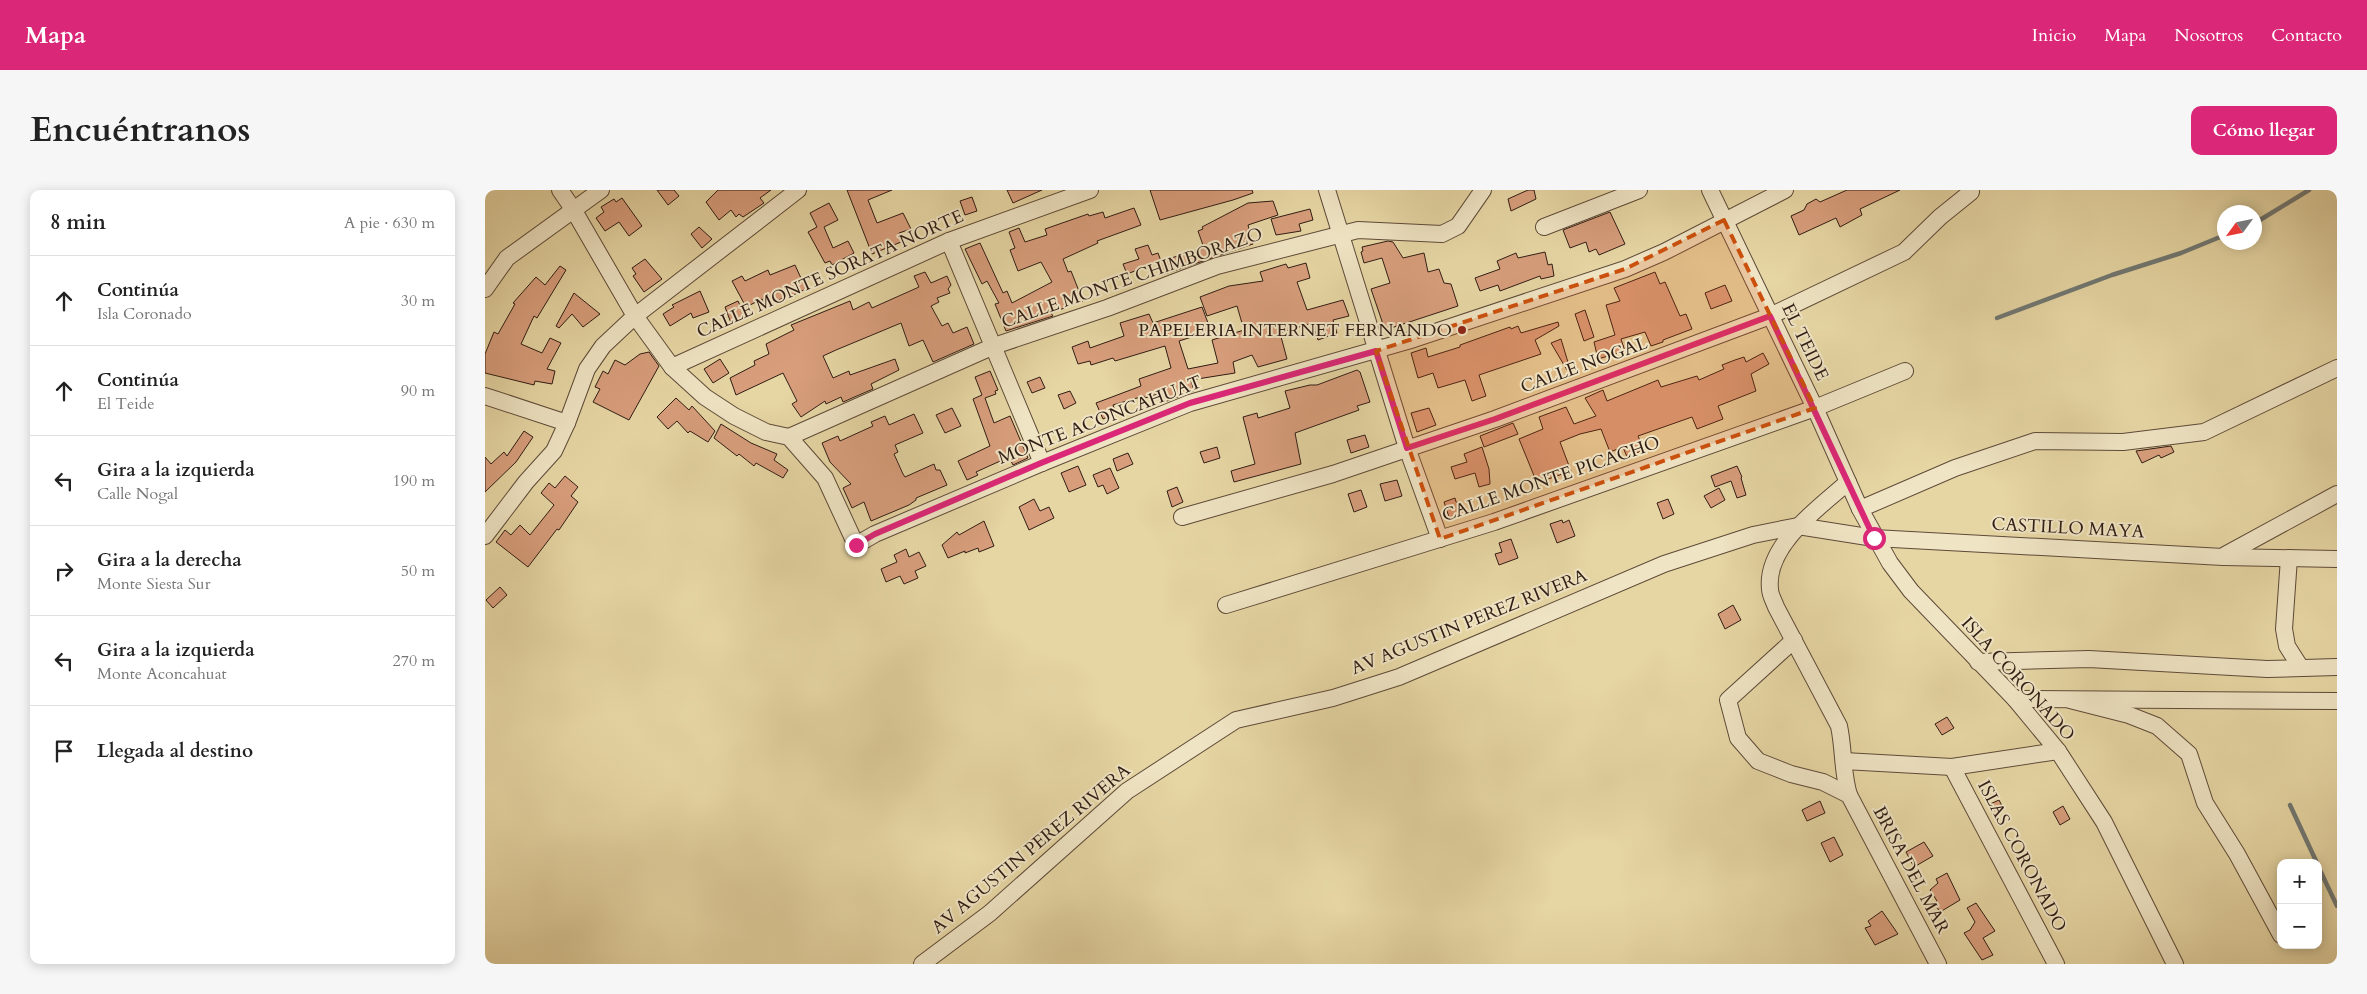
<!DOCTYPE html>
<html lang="es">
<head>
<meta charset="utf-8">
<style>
	:root { --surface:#fff; --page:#f6f6f6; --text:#222; --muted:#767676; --line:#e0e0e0; --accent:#db2777 }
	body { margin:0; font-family:Cardo,serif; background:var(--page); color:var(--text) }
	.controls { position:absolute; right:15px; bottom:15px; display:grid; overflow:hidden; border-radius:10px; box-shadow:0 2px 12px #0003 }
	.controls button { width:45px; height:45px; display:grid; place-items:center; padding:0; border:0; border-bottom:1px solid var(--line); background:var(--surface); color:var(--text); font:25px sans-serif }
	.compass { position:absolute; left:1732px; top:15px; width:45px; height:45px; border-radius:50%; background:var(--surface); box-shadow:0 2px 12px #0003; rotate:237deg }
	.stop { position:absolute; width:15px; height:15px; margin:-11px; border:4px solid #db2777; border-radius:50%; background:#fff }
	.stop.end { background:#db2777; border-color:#fff; box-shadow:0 1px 5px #0008 }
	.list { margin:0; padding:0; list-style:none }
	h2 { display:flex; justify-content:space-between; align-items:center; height:65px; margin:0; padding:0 20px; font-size:21px }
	h2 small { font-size:16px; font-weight:400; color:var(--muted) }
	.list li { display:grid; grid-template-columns:32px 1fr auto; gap:15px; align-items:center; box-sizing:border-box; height:90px; padding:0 20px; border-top:1px solid var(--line) }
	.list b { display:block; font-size:19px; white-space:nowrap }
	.list p { margin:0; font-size:16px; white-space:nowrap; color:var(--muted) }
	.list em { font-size:16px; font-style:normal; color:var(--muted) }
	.icon { flex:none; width:28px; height:28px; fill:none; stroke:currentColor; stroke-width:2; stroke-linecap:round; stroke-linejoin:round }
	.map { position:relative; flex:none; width:1852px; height:774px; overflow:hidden; border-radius:10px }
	header { display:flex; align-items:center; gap:30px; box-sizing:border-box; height:70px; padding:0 25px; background:var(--accent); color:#fff }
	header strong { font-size:24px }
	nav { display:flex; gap:28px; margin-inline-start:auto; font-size:18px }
	.intro { display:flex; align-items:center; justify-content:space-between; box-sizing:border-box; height:120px; padding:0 30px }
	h1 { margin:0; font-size:35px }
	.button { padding:12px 22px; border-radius:10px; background:var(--accent); color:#fff; font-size:18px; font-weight:700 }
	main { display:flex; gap:30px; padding:0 30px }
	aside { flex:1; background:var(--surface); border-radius:10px; box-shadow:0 2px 12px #0003 }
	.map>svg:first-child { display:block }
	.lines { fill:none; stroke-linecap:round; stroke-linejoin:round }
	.stream { stroke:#717873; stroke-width:4.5 }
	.building { fill:#d89e7c; stroke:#301c14 }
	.minor-casing { stroke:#5e4a38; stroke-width:18 }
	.minor { stroke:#efe4c4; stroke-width:16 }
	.route { stroke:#db2777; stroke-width:6 }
	.marked { fill:#cc500d; fill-opacity:0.2; stroke:#cc500d; stroke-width:4; stroke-dasharray:10 6; stroke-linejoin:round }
	.poi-dot { fill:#8f2418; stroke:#efe4c4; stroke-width:2 }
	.labels { text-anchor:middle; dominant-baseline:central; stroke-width:4; stroke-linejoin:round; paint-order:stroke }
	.street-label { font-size:18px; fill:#301c14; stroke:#efe4c4 }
	.poi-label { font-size:18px; fill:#301c14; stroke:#efe4c4; text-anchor:end }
</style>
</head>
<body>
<header>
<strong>Mapa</strong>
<nav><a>Inicio</a><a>Mapa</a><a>Nosotros</a><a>Contacto</a></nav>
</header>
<div class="intro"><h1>Encuéntranos</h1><a class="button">Cómo llegar</a></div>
<main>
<aside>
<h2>8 min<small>A pie · 630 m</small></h2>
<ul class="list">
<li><svg class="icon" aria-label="ahead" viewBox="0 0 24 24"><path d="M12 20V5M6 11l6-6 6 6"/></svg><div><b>Continúa</b><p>Isla Coronado</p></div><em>30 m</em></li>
<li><svg class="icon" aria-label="ahead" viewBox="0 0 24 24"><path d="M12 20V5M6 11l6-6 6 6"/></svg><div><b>Continúa</b><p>El Teide</p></div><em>90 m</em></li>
<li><svg class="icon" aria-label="left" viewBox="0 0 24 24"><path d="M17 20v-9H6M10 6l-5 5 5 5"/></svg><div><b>Gira a la izquierda</b><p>Calle Nogal</p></div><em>190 m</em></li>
<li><svg class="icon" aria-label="right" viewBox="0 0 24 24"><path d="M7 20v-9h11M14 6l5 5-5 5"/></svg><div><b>Gira a la derecha</b><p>Monte Siesta Sur</p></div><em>50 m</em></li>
<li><svg class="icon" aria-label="left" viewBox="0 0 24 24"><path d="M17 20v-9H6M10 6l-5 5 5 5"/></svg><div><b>Gira a la izquierda</b><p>Monte Aconcahuat</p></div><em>270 m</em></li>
<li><svg class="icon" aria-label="arrive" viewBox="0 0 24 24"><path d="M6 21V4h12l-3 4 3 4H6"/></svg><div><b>Llegada al destino</b></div></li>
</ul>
</aside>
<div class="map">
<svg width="1852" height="774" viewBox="0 0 1852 774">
	<rect width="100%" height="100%" fill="#e6d6a4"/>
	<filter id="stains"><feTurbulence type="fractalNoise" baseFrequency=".004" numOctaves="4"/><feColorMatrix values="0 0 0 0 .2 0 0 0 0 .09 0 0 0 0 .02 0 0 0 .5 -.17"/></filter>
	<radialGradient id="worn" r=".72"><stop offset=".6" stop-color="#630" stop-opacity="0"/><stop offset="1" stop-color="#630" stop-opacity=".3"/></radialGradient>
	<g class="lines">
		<g class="stream">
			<polyline points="1770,33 1824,0"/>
			<polyline points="1512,128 1627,85 1696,63 1740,45"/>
			<polyline points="1805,615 1832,673"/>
			<polyline points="1833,676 1852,716"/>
		</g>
	</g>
	<g class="building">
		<polygon points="172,0 189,0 194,6 183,15"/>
		<polygon points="233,0 286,0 275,8 279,13 258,27 254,24 251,27 246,20 234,30 221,12"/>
		<polygon points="362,0 407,0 383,10 392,33 418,23 426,39 414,43 416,52 387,64"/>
		<polygon points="522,0 557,0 528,13"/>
		<polygon points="665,0 767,0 768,3 748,10 675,30"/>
		<polygon points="1043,0 1049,0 1051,9 1026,21 1023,9"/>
		<polygon points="1362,0 1415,0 1375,19 1377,25 1355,37 1351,28 1314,45 1306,26 1319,20 1322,14 1331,9 1335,12"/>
		<polygon points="487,7 492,21 480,25 475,11"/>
		<polygon points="137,8 157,36 144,46 134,32 120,41 111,28 119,22 116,17 129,9 131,12"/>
		<polygon points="788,11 793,25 763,35 768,54 677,85 673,72 719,58 713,41 718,39 717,37 763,13"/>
		<polygon points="344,13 353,30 339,37 348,58 363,51 369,63 347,75 345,71 340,73 323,42 332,37 325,23"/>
		<polygon points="649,18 656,35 612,51 613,53 578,69 583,82 586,81 598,111 566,123 568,126 521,141 510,114 514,113 502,91 497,94 480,59 495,53 518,103 522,101 527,113 567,92 556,72 533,81 525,60 530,58 524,42 534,38 540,52 562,45 560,39 603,24 604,26 618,22 620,28"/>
		<polygon points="825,19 828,30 814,34 816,41 791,45 786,29"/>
		<polygon points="1125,22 1140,54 1114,65 1111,59 1104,62 1101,52 1085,58 1078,40"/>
		<polygon points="214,37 227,49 217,58 206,44"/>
		<polygon points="903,51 908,52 918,68 939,63 943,82 954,79 959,93 966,94 973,116 900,140 886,99 905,93 897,68 879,73 876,62 878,61 877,57"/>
		<polygon points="663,55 667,65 673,63 676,71 642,84 638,74 654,69 650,59"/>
		<polygon points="1060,62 1063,75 1067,74 1069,86 1056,89 1055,86 1015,101 1013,95 995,101 990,88 1015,79 1012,71 1031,63 1033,68"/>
		<polygon points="160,69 177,89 159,102 148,86 151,84 147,78"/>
		<polygon points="821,73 825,88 812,92 822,120 858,110 864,126 848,130 852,143 833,150 827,133 795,143 802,169 773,177 767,165 748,172 750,183 706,190 709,201 679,212 676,203 660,208 659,206 628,215 631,223 618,229 611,213 656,196 654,189 686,178 680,156 630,171 628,168 606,175 605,171 593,174 587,157 603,151 605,158 639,146 635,133 664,124 668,133 717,117 726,141 694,151 703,179 733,173 727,150 759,140 752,116 722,126 715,107 744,96 778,91 775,82 801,74 803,78"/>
		<polygon points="310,75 321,99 306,106 305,104 281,117 277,109 261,117 247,91 257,86 260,91 283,80 285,85"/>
		<polygon points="75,76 81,80 52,128 49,126 36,154 57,163 65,148 76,153 62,179 70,181 67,194 50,191 49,195 0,183 0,164 9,142 13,144 30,114 28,113 51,87 60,95"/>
		<polygon points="440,82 446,93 462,86 466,95 463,99 465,103 452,108 454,112 446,116 457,136 463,133 468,143 482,137 489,154 448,172 438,150 424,156 416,133 351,160 338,166 348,188 364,181 365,185 410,169 414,180 386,194 388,199 358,212 356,207 341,214 340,211 316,227 307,214 312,211 298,183 251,205 245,188 270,175 269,171 284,164 281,154 309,140 306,135 365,111 368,120 384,112 387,118 434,97 429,86"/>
		<polygon points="1170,82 1175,94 1180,92 1195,126 1201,124 1207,139 1178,150 1178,152 1166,156 1160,142 1136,149 1140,161 1113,169 1109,152 1130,145 1121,115 1135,111 1129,98"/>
		<polygon points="1240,95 1247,111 1226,119 1220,103"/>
		<polygon points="215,101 224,122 208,128 206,123 185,136 178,124 189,117 187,115"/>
		<polygon points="89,103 115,124 98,137 87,124 74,138 71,136"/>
		<polygon points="253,111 260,126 246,133 240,117"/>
		<polygon points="1100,120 1109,147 1099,151 1090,124"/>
		<polygon points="1073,132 1074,136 1050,150 1056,164 994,185 1001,206 987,211 980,190 953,198 948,183 933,188 926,163 941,158 943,167 975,157 975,155 1025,137 1026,139 1033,136 1036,143"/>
		<polygon points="1076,149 1085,179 1082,180 1066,153"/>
		<polygon points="164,162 174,176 144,230 108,212 115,199 110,197 118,181 123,184 130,170 140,175 155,164"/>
		<polygon points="1278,163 1284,174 1266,184 1271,201 1233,216 1238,229 1212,239 1207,227 1153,246 1159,260 1142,267 1138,257 1125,262 1116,239 1095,244 1075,252 1086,281 1052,293 1034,249 1058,239 1054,227 1081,217 1089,234 1111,226 1100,208 1118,200 1122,211 1173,190 1176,197 1212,186 1214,190 1239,179 1237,175 1250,170 1259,167 1261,172"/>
		<polygon points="235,169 244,183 228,193 219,179"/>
		<polygon points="872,180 875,182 885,212 872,216 874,220 810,243 816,274 749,292 746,281 770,274 758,227 772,223 773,228 805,218 800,201 825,195 832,195"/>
		<polygon points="505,181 513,200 510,201 511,204 500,208 509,233 525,226 543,268 528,275 524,267 491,282 493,285 482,290 473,271 505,256 488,209 497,205 490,187"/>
		<polygon points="555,187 560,198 547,203 542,192"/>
		<polygon points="585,201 591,213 579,219 573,205"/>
		<polygon points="191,208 204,220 207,216 230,241 223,252 205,241 203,243 192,231 183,239 172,227"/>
		<polygon points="467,218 476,236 460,243 451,225"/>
		<polygon points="944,218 951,235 932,242 926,223"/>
		<polygon points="429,224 438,243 410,255 413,262 409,264 418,284 420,287 449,274 451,280 455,280 462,295 431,308 431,310 424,315 386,331 379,312 367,318 358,298 366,294 345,272 337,253 353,246 355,251 388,236 386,232 400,226 404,235"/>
		<polygon points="1028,233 1033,244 999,257 995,246"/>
		<polygon points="236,234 266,253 292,264 289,270 303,280 298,288 271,273 269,276 254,264 252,266 229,248"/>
		<polygon points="39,241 48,247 31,272 0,302 0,267 6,274 19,262 22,266"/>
		<polygon points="880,245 884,257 866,263 862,250"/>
		<polygon points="1686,256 1689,262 1676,268 1674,265 1657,273 1651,261"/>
		<polygon points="732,257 735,268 719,273 715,262"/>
		<polygon points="997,257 1004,279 1005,294 994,297 990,283 970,289 966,277 982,272 979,264"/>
		<polygon points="643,263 648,274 632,281 628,269"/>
		<polygon points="593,276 601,295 584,302 576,283"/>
		<polygon points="1252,276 1257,287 1256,288 1261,305 1252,308 1246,291 1230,297 1226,286"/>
		<polygon points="625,278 634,298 622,304 618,295 613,297 608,285"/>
		<polygon points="80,286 93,297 86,306 93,312 74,340 72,339 43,377 11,352 20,340 26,345 35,335 45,345 69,315 56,303 64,293 70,298"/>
		<polygon points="912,290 917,306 900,311 895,294"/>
		<polygon points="692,297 698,312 687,317 682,301"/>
		<polygon points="1234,298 1240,310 1226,318 1219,306"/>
		<polygon points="876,300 882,317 869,322 863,304"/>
		<polygon points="970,308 971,312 976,313 980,325 965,330 959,312"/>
		<polygon points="549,309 555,321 564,317 569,328 544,340 534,317"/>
		<polygon points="1183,309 1189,324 1178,329 1172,313"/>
		<polygon points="1077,330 1078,333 1084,330 1090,346 1072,353 1065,334"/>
		<polygon points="499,331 509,356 494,362 493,358 480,363 480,361 463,368 457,355 472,342 474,345"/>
		<polygon points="1026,349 1033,368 1014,375 1010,364 1017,362 1014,353"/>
		<polygon points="421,359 424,367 434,362 441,376 430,381 433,388 419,394 415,386 401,392 396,379 412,372 409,365"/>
		<polygon points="15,397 22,405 8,418 1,410"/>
		<polygon points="1248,415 1256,430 1240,439 1233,424"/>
		<polygon points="1462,527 1469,538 1457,545 1450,534"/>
		<polygon points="1514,610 1519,620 1508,626 1503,615"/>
		<polygon points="1335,611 1340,623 1322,631 1317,620"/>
		<polygon points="1578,616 1585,629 1575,635 1568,622"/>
		<polygon points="1349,647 1358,665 1345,672 1336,653"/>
		<polygon points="1439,652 1448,666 1429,677 1421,662"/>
		<polygon points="1462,683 1475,710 1455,722 1449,713 1452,711 1445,700 1453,693 1451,689"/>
		<polygon points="1491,713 1510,741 1498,748 1508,765 1497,770 1479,743 1485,740 1490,732 1482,718"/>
		<polygon points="1397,721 1413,744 1390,755 1380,738 1386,736 1383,731"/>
	</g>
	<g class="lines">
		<g class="minor-casing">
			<g id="minor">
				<polyline points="75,0 88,19 150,126 187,177 220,207 249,226 281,242 304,247 340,288 371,355 390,344 557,273 705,213 929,149 1140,79 1179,62 1300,0"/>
				<polyline points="842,0 922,258 955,349"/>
				<polyline points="1225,0 1330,218 1375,319 1405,373 1426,401 1530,509 1573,561 1619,632 1690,774"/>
				<polyline points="1059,37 1154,0"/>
				<polyline points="464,51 557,273"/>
				<polyline points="0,99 22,68 116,0"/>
				<polyline points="187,177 464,51 605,0"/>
				<polyline points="0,206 82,233"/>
				<polyline points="304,247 509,156 622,118 732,76 873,40 957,44 973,36 998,0"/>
				<path d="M1363 292C1335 317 1280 355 1285 399 1285 405 1289 411 1291 417L1354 536C1359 559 1357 582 1364 605"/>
				<polyline points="1375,319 1470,278 1550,251 1638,252 1719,242 1852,178"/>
				<polyline points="697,327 848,284 1010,229 1285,126 1419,62 1455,27 1486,2"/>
				<polyline points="0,346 41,292 69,261 82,233 102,179 118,156 150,126 313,0"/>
				<polyline points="1740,365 1852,304"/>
				<polyline points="1804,368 1799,439 1802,456 1816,478"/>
				<polyline points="741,415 1009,332 1330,218 1420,181"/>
				<polyline points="1309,450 1243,510 1253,548 1273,571 1306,584 1338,592 1364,605 1453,774"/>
				<polyline points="1493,472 1604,469 1782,479 1852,477"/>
				<polyline points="1530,509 1852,511"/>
				<polyline points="1585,510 1644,525 1672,536 1704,564 1720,613 1752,664 1796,745"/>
				<polyline points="1359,571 1467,577 1573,561"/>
				<polyline points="1467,577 1571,774"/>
				<polyline points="437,774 505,723 642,601 751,530 848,508 914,487 1179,374 1268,345 1313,336 1389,348 1738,367 1852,369"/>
			</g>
		</g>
		<use href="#minor" class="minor"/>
	</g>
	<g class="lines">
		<polyline class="route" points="371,355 390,344 556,273 705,213 891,161 922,258 1010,229 1285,126 1389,348"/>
	</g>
	<path class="marked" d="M1239 30 1330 218 955 349 891 161 1140 79Z"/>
	<circle class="poi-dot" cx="977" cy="140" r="5"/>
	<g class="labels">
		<g class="street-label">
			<text transform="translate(345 84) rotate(-24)">CALLE MONTE SORATA NORTE</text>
			<text transform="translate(647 88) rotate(-19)">CALLE MONTE CHIMBORAZO</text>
			<text transform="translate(1320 152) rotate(64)">EL TEIDE</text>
			<text transform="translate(1099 175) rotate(-20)">CALLE NOGAL</text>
			<text transform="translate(615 230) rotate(-21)">MONTE ACONCAHUAT</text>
			<text transform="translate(1066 289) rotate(-19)">CALLE MONTE PICACHO</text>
			<text transform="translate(1583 338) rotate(3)">CASTILLO MAYA</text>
			<text transform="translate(984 432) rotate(-22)">AV AGUSTIN PEREZ RIVERA</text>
			<text transform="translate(1533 489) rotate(48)">ISLA CORONADO</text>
			<text transform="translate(546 659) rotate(-40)">AV AGUSTIN PEREZ RIVERA</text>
			<text transform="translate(1537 666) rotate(62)">ISLAS CORONADO</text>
			<text transform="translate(1426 680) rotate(62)">BRISA DEL MAR</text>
		</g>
		<g class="poi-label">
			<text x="967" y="140">PAPELERIA INTERNET FERNANDO</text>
		</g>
	</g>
	<rect width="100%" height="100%" filter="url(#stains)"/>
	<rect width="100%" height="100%" fill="url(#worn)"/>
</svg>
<div class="controls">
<button>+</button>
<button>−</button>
</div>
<svg class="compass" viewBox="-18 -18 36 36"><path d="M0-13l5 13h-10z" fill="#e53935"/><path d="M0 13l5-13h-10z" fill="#767676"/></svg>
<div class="stop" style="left:1389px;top:348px"></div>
<div class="stop end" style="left:371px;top:355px"></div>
</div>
</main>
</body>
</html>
